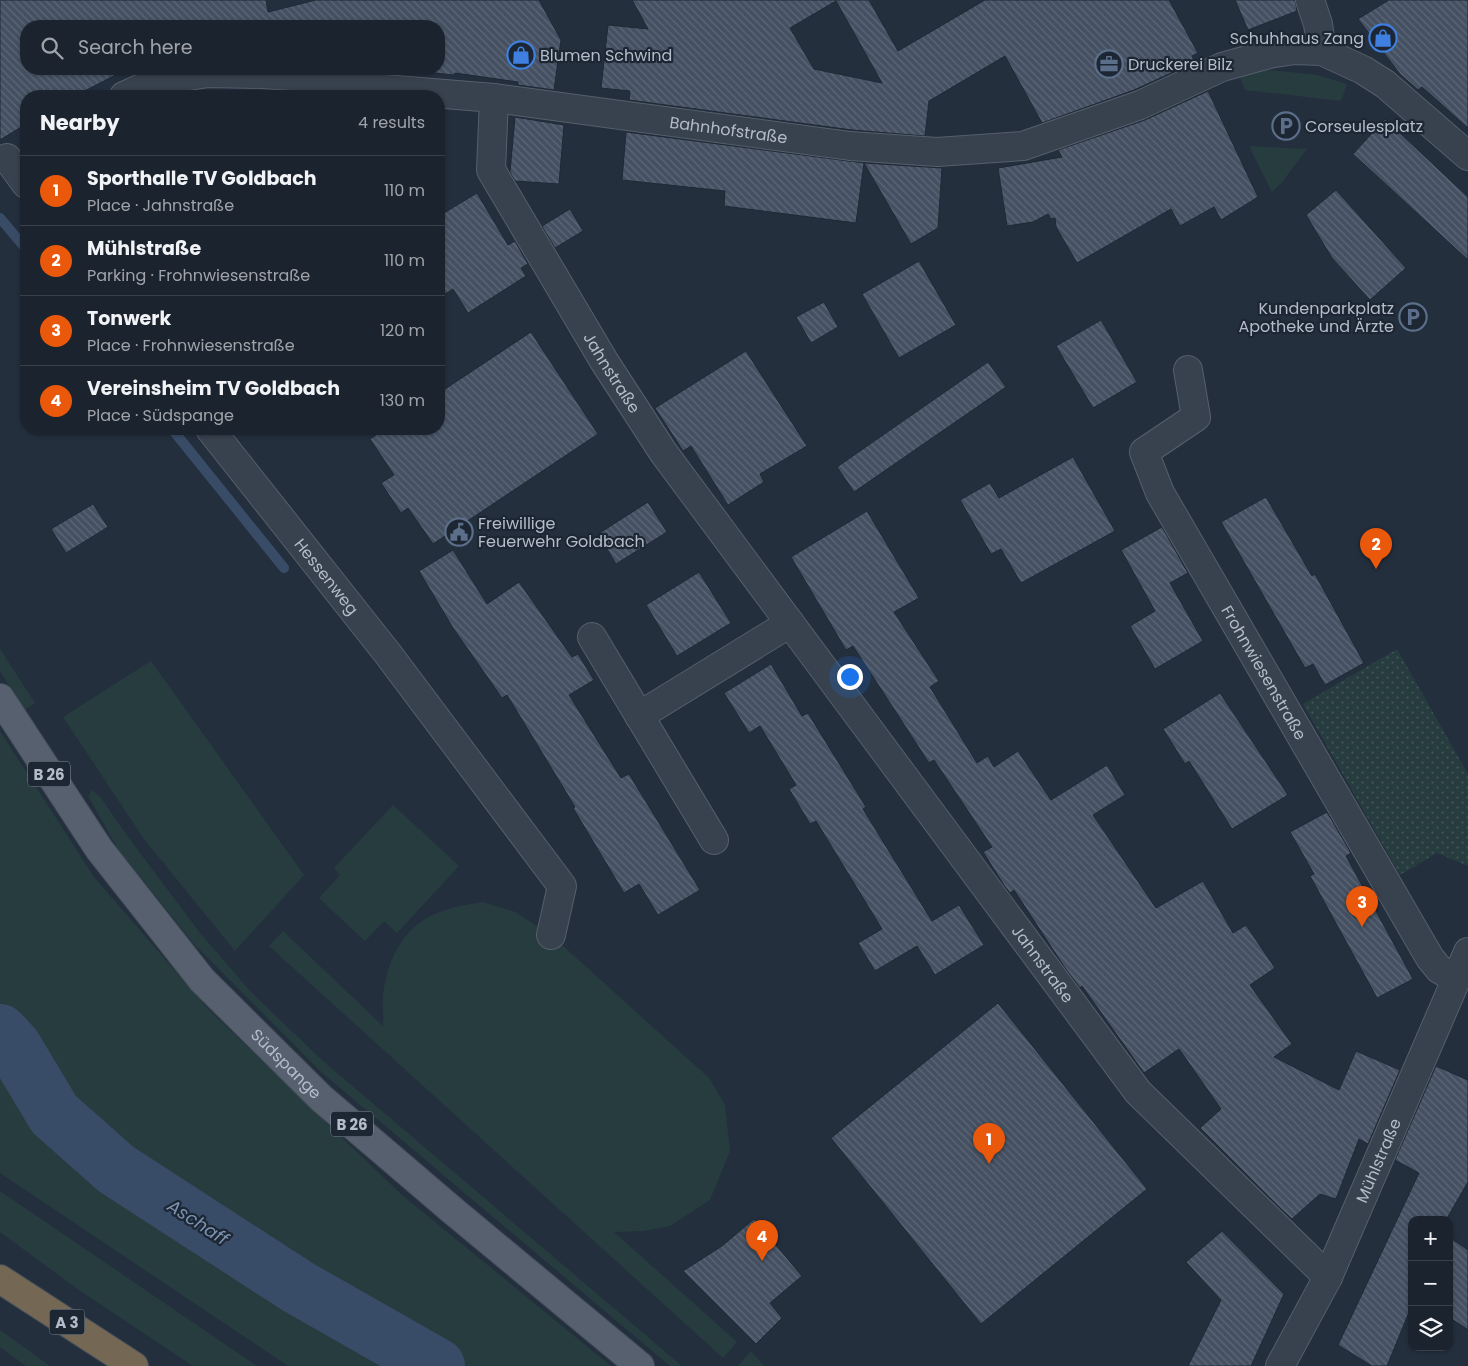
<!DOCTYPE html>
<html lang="en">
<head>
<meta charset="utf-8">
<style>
	:root { --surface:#1b232e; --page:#242b36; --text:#f1f3f6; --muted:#a0a4aa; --line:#39404a; --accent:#ea580c }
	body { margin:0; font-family:Poppins,sans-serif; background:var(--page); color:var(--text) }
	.controls { position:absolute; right:15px; bottom:15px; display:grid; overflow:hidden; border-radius:10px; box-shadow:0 1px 4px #0004 }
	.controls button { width:45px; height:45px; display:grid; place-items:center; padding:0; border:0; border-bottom:1px solid var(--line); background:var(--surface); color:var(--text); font:25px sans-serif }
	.you { position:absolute; left:849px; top:676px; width:18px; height:18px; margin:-12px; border:4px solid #fff; border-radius:50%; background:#1a73e8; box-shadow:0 0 0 8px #1a73e833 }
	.badge { display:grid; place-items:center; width:32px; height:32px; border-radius:50%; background:var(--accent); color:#fff; font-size:16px; font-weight:700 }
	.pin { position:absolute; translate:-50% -41px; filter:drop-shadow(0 1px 2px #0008) }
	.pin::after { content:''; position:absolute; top:26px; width:18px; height:15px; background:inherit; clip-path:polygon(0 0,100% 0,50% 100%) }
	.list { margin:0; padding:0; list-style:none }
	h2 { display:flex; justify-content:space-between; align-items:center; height:65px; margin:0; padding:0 20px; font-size:21px }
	h2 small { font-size:16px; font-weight:400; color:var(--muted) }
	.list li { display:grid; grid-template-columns:32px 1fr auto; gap:15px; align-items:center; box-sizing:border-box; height:70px; padding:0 20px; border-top:1px solid var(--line) }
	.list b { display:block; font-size:19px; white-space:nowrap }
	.list p { margin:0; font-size:16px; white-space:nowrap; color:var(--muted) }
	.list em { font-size:16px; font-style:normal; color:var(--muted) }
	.icon { flex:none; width:28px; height:28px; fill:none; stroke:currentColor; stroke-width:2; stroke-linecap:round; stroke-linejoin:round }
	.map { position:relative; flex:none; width:1468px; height:1366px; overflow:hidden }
	.search { position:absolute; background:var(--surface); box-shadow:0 1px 4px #0004; left:20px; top:20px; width:425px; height:55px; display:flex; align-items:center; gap:12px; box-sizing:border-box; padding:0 18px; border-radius:20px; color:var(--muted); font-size:19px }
	.panel { position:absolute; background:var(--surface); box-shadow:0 1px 4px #0004; left:20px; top:90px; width:425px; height:345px; border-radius:20px }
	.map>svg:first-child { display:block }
	.grass { fill:#263c3f }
	.garden { fill:url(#garden-dots) }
	.water { fill:url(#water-waves) }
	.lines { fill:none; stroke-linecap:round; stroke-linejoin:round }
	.stream { stroke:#394c67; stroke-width:10 }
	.river { stroke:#394c67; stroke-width:56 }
	.building { fill:url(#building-back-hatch); stroke:#1f2835; fill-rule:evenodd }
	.minor-casing { stroke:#565f6c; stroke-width:30 }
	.major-casing { stroke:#414a57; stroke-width:30 }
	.highway-casing { stroke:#434c59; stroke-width:30 }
	.minor { stroke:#38414e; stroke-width:28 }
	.major { stroke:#56606e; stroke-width:28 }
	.highway { stroke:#746855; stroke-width:28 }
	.labels { text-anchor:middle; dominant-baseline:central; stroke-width:4.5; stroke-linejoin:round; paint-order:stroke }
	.shield { fill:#1d2633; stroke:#878f9c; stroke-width:1 }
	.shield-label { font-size:15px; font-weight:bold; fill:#b4bcc9 }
	.poi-label { font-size:16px; fill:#b4bcc9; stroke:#1d2633; text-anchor:start }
	.street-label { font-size:16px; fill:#b4bcc9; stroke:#1d2633 }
	.water-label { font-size:18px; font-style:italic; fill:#7c92b1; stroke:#1d2633 }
</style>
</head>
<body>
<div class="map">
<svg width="1468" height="1366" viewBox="0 0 1468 1366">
	<defs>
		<pattern id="garden-dots" width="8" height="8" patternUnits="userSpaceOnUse" patternTransform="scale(1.25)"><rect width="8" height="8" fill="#263c3f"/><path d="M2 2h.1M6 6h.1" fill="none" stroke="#435659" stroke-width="1.8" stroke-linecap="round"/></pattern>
		<pattern id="water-waves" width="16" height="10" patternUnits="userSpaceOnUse" patternTransform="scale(1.25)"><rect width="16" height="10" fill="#394c67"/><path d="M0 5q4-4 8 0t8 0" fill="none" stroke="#53647b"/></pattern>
		<pattern id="building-back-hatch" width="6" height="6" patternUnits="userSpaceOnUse" patternTransform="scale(1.25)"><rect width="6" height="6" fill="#455162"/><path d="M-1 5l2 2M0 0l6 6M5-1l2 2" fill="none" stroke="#5d6877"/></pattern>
	</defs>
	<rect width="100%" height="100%" fill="#242f3e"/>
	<g class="grass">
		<polygon points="1261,69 1317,75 1347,84 1341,101 1245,90 1239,75"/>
		<polygon points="1249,146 1307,149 1283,181 1272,192"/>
		<polygon points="0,649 35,703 25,710 0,671"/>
		<polygon points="151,661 304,875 235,951 144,839 63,717"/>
		<polygon points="0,731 94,877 209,1010 402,1195 611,1366 288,1366 0,1173 0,1046 6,1051 49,1128 109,1149 64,1107 0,1020"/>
		<polygon points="92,790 101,798 128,837 200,933 252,993 323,1061 682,1366 670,1366 320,1071 194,944 118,849 88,796"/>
		<polygon points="393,805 459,866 397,933 384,921 365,941 319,898 340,875 334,868"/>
		<path d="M483 902 515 912 551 935 709 1078 725 1105 730 1151 710 1200 670 1226 644 1231 614 1232 737 1342 723 1358 269 946 283 931 383 1026C384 1016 382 1005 383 995 388 956 405 923 445 910 457 906 471 904 483 902Z"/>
		<polygon points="0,1191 257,1366 193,1366 76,1288 0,1232"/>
		<polygon points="0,1330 50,1366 26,1366 0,1347"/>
		<polygon points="751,1351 764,1366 738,1366"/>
	</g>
	<polygon class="garden" points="1397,649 1468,774 1468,866 1437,853 1400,875 1303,704"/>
	<polygon class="water" points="0,1020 64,1107 109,1149 135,1199 49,1128 6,1051 0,1046"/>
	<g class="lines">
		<g class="stream">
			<polyline points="0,218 26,249"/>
			<polyline points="172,429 284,568"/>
		</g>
		<polyline class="river" points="0,1032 14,1047 54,1114 116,1169 298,1287 437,1366"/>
	</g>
	<g class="building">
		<polygon points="0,0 266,0 268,12 316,0 539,0 561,40 554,90 518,85 518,82 455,73 454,75 395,69 439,69 439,26 26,26 26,69 127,69 75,96 26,96 26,124 0,140"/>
		<path d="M632 0H869L898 51 985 0H1169L1198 53 1192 56 1195 62 1134 90 1042 123 1005 56 929 101 925 136 852 130 629 100 630 91 601 88 608 25 648 29ZM836 1 882 83 814 69 790 28Z"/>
		<polygon points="1235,0 1295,0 1297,11 1248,30"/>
		<polygon points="1389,0 1468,0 1468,128 1422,87 1418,90 1400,74 1358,19"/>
		<polygon points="1208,91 1258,197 1221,220 1214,207 1180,226 1171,209 1077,263 1056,227 1055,218 1051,219 1048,214 1033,222 1007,226 998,168 1062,157 1058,150 1145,120"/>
		<polygon points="515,117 564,125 559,184 515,181 510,172"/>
		<polygon points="1385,119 1468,197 1468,260 1353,154"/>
		<polygon points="626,132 864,163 856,223 724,206 725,191 622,180"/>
		<polygon points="864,163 942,168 938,228 911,244"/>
		<polygon points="1336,190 1406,268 1370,300 1332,258 1306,215"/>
		<polygon points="477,193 508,245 515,241 528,264 521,268 526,276 468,313 453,289 439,298 439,216"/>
		<polygon points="570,209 583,231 555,248 542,226"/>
		<polygon points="919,261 956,325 899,358 862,294"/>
		<polygon points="824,302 838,327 811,343 796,317"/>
		<polygon points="1101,320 1137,382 1093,408 1056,346"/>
		<polygon points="531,332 598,434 433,544 408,508 401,513 381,483 394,475 370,439 385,429 439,429 439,393"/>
		<polygon points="746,351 807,446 760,474 764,482 728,505 691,446 683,451 655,408"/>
		<polygon points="988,362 1006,387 854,492 837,467"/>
		<polygon points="1073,457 1115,531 1021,583 1001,549 991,554 960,500 990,483 999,498"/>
		<polygon points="1266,497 1312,576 1315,574 1364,663 1325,685 1313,664 1305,668 1221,522"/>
		<polygon points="648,502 667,532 616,564 598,534"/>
		<polygon points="93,504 108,527 66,553 51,529"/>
		<polygon points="867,511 919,598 894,612 939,681 930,687 977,763 988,756 994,767 1018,751 1051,800 1107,765 1125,795 1093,815 1156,908 1203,881 1233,933 1246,925 1275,968 1250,985 1292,1044 1274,1057 1339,1090 1356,1051 1400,1070 1368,1144 1359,1139 1336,1199 1320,1194 1292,1219 1279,1207 1200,1128 1221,1109 1179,1049 1144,1073 1082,986 1080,988 1063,965 1014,890 1010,893 1004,885 983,852 992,847 934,760 929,763 853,646 846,650 791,557"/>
		<polygon points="1162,527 1188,573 1170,583 1203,641 1155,669 1130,626 1155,611 1121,550"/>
		<polygon points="453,550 487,604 519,582 572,657 578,654 594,680 569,695 621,778 629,774 700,890 658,915 639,884 624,893 573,808 575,807 507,695 502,698 453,628 419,571"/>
		<polygon points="699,572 731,623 677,656 646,605"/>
		<polygon points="771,664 802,716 808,713 866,807 863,809 932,921 959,905 984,945 935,975 917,946 875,971 858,943 882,929 816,821 810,824 789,789 796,785 760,726 749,733 724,693"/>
		<polygon points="1220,693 1288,795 1232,829 1189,761 1185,764 1163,729"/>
		<polygon points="1327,812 1351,853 1346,856 1413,979 1377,998 1310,876 1314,874 1290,832"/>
		<polygon points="998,1003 1147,1189 981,1324 831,1138"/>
		<polygon points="1436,1066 1468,1080 1468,1182 1446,1220 1412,1220 1412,1305 1387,1366 1372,1366 1338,1345 1419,1173 1395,1160"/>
		<polygon points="754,1219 802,1276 770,1303 782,1318 756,1344 683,1271 722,1246"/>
		<polygon points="1222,1231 1284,1294 1251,1366 1188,1366 1221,1300 1186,1262"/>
		<polygon points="1449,1237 1468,1250 1468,1330 1449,1317"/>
	</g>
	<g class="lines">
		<g class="minor-casing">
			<g id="minor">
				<polyline points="1310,0 1318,24 1322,51"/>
				<path id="s1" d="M124 96 157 81 208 73 262 74 308 77 371 88 494 98 850 146 937 152 1023 146 1140 105 1222 67 1269 54 1294 50 1322 51 1363 70 1385 84 1468 156"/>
				<path id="s2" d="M494 98 491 170 604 361 663 452 1138 1092 1328 1277"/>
				<polyline points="7,158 26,184"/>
				<path id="s3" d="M1188 370 1196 417 1144 452 1160 493 1430 958 1439 969 1456 979"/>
				<path id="s4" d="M210 429 388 654 562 886 551 935"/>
				<polyline points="592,637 714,840"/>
				<polyline points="639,716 790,623"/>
				<path id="s5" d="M1280 1366 1328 1277 1468 952"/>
			</g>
		</g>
		<g class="major-casing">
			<g id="major">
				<path id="s6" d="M0 698 99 849 202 980 321 1098 452 1210 640 1366"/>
			</g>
		</g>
		<g class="highway-casing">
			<polyline id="highway" points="0,1279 134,1366"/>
		</g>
		<use href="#minor" class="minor"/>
		<use href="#major" class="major"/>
		<use href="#highway" class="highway"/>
	</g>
	<defs>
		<g id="shop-ring" transform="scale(1.4375)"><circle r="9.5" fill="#1d2633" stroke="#3f7fe0" stroke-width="1.5"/><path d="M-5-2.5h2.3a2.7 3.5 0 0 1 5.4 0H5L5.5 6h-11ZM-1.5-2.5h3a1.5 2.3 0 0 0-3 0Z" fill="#3f7fe0"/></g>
		<g id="office-ring" transform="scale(1.4375)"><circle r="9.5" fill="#1d2633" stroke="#5c6f8a" stroke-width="1.5"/><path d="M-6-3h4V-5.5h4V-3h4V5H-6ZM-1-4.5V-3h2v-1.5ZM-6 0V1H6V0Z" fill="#5c6f8a"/></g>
		<g id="parking-ring" transform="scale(1.4375)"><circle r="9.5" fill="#1d2633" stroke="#5c6f8a" stroke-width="1.5"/><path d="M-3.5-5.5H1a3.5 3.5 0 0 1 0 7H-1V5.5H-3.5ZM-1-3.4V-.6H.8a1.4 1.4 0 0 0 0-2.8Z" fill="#5c6f8a"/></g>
		<g id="civic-ring" transform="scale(1.4375)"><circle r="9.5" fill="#1d2633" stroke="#5c6f8a" stroke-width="1.5"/><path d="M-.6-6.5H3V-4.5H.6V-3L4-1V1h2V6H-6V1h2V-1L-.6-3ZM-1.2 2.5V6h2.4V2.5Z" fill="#5c6f8a"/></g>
	</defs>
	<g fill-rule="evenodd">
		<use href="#shop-ring" x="1383" y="38"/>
		<use href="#shop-ring" x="521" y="55"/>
		<use href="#office-ring" x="1109" y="64"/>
		<use href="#parking-ring" x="1286" y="126"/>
		<use href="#parking-ring" x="1413" y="317"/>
		<use href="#civic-ring" x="459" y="532"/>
	</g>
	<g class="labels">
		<g class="shield">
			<rect x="28" y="761.5" width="42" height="25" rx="4"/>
			<rect x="331" y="1111.5" width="42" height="25" rx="4"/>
			<rect x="49.5" y="1309.5" width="35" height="25" rx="4"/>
		</g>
		<g class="shield-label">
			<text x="49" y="774">B 26</text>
			<text x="352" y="1124">B 26</text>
			<text x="67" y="1322">A 3</text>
		</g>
		<g class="poi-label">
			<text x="1364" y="38" text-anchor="end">Schuhhaus Zang</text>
			<text x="540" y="55">Blumen Schwind</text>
			<text x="1128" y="64">Druckerei Bilz</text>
			<text x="1305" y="126">Corseulesplatz</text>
			<text x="1394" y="308" text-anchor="end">Kundenparkplatz<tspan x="1394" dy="18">Apotheke und Ärzte</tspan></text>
			<text x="478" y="523">Freiwillige<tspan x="478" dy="18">Feuerwehr Goldbach</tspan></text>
		</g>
		<g class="street-label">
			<text stroke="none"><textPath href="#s1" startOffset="612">Bahnhofstraße</textPath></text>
			<text stroke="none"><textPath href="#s2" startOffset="308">Jahnstraße</textPath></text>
			<text stroke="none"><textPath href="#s4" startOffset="188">Hessenweg</textPath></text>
			<text stroke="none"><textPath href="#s3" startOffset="362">Frohnwiesenstraße</textPath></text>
			<text stroke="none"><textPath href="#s2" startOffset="1040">Jahnstraße</textPath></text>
			<text stroke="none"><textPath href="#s6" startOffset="466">Südspange</textPath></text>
			<text stroke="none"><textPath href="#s5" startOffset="228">Mühlstraße</textPath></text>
		</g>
		<g class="water-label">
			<text transform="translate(198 1222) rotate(33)">Aschaff</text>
		</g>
	</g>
</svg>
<div class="controls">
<button>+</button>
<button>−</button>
<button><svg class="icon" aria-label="layers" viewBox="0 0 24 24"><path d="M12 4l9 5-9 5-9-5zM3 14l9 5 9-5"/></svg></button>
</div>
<div class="you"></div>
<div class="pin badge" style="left:989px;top:1164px">1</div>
<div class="pin badge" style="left:1376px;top:569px">2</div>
<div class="pin badge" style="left:1362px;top:927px">3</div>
<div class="pin badge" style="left:762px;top:1261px">4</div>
<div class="search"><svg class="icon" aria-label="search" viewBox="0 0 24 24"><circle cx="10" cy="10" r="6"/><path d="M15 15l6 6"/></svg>Search here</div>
<section class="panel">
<h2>Nearby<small>4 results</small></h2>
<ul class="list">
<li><span class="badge">1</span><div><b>Sporthalle TV Goldbach</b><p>Place · Jahnstraße</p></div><em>110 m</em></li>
<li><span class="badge">2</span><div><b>Mühlstraße</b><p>Parking · Frohnwiesenstraße</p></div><em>110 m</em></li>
<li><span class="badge">3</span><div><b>Tonwerk</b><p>Place · Frohnwiesenstraße</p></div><em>120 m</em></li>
<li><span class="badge">4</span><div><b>Vereinsheim TV Goldbach</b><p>Place · Südspange</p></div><em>130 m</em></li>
</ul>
</section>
</div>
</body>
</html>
